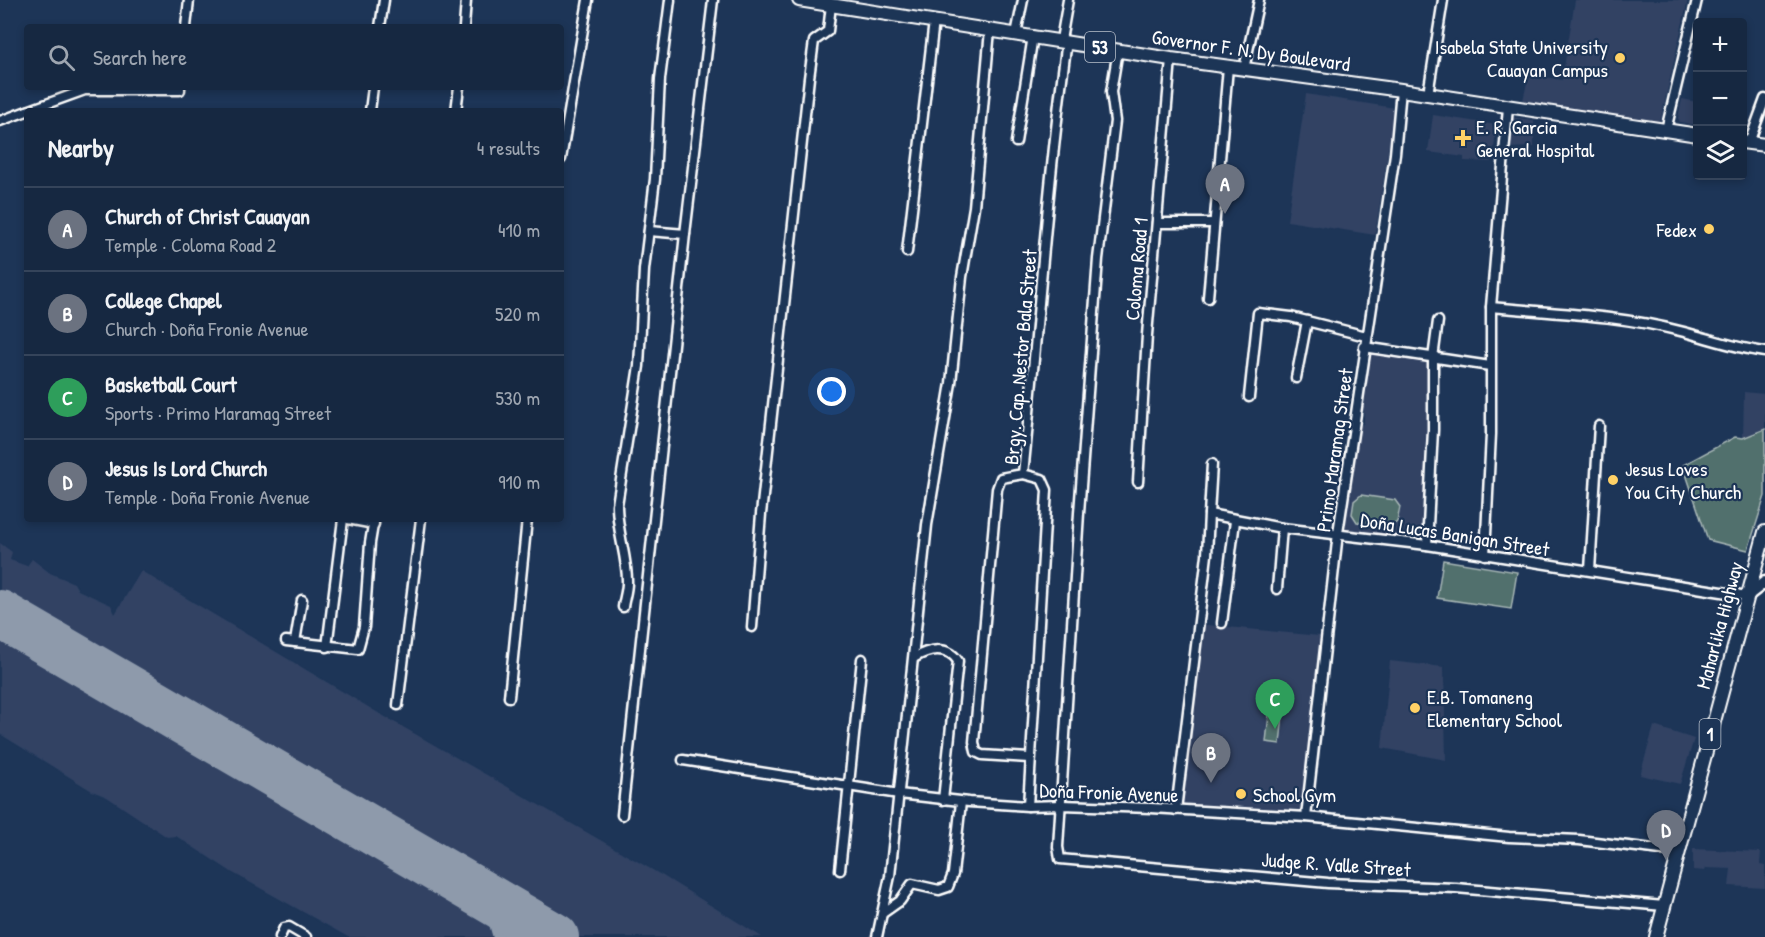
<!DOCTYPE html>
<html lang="en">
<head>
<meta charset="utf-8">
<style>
	:root { --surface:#162841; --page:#1f3048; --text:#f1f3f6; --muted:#9ea6b1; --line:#35445a; --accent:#ffd166 }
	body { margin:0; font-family:"Patrick Hand",sans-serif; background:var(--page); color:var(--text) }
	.controls { position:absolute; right:18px; top:18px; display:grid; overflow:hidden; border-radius:6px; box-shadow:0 3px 9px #0003 }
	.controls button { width:54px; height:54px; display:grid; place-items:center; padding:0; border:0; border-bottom:2px solid var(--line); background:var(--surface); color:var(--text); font:30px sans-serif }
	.you { position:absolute; left:832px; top:392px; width:21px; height:21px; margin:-15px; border:4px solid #fff; border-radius:50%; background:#1a73e8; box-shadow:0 0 0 9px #1a73e833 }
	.badge { display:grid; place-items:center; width:39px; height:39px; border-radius:50%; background:var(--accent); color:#fff; font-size:20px; font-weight:700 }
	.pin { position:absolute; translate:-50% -50px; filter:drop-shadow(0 2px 3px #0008) }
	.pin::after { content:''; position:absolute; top:32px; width:21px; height:18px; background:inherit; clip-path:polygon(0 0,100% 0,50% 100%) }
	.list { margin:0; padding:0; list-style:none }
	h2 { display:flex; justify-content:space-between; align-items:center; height:78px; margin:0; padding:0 24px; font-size:26px }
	h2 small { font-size:20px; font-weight:400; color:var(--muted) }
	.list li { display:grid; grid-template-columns:39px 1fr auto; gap:18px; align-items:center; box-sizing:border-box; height:84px; padding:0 24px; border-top:2px solid var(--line) }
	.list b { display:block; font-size:22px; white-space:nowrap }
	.list p { margin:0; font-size:20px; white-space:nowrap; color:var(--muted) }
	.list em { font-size:20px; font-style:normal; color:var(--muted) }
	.icon { flex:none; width:33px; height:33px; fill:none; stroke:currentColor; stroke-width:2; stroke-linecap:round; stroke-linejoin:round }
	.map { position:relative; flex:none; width:1765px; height:937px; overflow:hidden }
	.search { position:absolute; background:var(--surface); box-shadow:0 3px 9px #0003; left:24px; top:24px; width:540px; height:66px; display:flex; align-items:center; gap:15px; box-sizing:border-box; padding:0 21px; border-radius:6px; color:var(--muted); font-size:22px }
	.panel { position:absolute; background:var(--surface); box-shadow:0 3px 9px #0003; left:24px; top:108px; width:540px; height:414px; border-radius:6px }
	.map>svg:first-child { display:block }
	.built { fill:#304264 }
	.green { fill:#516f6d; stroke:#a8b7b6; stroke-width:1.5 }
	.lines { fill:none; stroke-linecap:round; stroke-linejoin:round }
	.taxiway { stroke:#8e9aab; stroke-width:20 }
	.runway { stroke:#8e9aab; stroke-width:48 }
	.minor-casing { stroke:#fff; stroke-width:13 }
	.major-casing { stroke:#fff; stroke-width:15 }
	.highway-casing { stroke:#fff; stroke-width:16 }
	.minor { stroke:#1d3557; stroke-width:8 }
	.major { stroke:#1d3557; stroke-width:10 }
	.highway { stroke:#1d3557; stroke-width:12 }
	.poi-dot { fill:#ffd166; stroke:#1d3557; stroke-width:2 }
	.labels { text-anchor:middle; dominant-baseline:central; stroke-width:4.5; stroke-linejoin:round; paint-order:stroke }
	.shield { fill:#1d3557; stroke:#bbc2cd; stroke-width:1.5 }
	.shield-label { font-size:18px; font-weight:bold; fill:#fff }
	.poi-label { font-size:20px; fill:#fff; stroke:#1d3557; text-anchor:start }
	.street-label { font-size:20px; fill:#fff; stroke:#1d3557 }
</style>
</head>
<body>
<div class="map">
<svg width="1765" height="937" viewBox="0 0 1765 937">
	<rect width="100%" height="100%" fill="#1d3557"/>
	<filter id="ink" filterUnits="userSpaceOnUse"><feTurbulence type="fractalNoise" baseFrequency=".0167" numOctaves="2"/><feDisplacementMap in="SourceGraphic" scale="12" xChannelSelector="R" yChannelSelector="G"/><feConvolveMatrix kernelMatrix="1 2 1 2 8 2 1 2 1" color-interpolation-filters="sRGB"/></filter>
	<g filter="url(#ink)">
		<g class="built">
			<polygon points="1575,0 1688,0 1660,123 1523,100 1529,74 1562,80"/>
			<polygon points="1306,94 1395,108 1375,235 1287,221"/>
			<polygon points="1682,99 1697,102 1694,125 1680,122 1678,118"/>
			<polygon points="1433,115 1497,125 1492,162 1464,161 1464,157 1428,152"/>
			<polygon points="1510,117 1534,120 1534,147 1507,148"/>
			<polygon points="1368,350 1428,359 1423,541 1348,531 1345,527 1359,426 1364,423 1364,412 1360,408"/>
			<polygon points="1744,392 1765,394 1765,429 1743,438"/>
			<polygon points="0,543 12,552 10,560 27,566 32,559 50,573 74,583 78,590 111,605 115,614 141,571 375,711 663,876 762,937 348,937 233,873 176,836 167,837 107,797 92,791 0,734"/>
			<polygon points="1197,624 1320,636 1302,810 1183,804"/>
			<polygon points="1390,661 1444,667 1446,760 1382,748"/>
			<polygon points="1654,726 1694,739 1680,784 1640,775"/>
			<polygon points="1693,849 1761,852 1760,865 1765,866 1765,888 1729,886 1731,869 1706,868 1705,871 1693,870"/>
		</g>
		<g class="green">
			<polygon points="1765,429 1765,496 1748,550 1708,540 1683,465 1735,437 1743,438"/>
			<polygon points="1361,495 1395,500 1400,507 1397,522 1391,526 1357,522 1352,514 1354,501"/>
			<polygon points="1443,560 1517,572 1511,609 1437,598"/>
			<polygon points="1269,714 1283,715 1280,744 1266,742"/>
		</g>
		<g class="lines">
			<g class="taxiway">
				<polyline points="487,897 493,902 503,937"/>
				<path d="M513 937C523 926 529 923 542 930"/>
			</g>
			<polyline class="runway" points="0,614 555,937"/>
			<g class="minor-casing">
				<g id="minor">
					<polyline points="186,27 189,0"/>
					<polyline points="380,27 384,0"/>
					<polyline points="464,27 466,0"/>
					<polyline points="1016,34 1023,0"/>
					<polyline points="1061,40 1068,0"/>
					<polyline points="1118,50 1111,92 1115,121 1098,259 1079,513 1058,847 1060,859 1328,883 1456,888 1664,906"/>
					<polyline points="1244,69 1259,0"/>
					<polyline points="1428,94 1443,0"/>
					<polyline points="27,111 85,90 180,90 180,87"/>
					<polyline points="370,111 373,87"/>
					<polyline points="456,111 459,87"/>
					<polyline points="0,121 27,111"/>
					<polyline points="1666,130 1697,0"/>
					<polyline points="1016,142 1033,36"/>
					<polyline points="1749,143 1765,99"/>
					<polyline points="561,159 588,0"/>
					<polyline points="1157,223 1213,223"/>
					<polyline points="685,234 713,0"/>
					<polyline points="907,252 934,21"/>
					<polyline points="1208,298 1228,67"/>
					<path d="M1491 307C1554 313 1619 315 1680 331 1708 338 1735 348 1765 352"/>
					<polyline points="1364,347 1490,366"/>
					<polyline points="1296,378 1307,321"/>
					<polyline points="1249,397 1258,313 1291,317 1366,336"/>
					<polyline points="1212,464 1209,514 1282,528 1427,545 1747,596"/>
					<polyline points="1023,474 1001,478 997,489 974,742 976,752 982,755 1029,758"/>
					<polyline points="1138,482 1147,335 1171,59"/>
					<polyline points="348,519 374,524"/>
					<polyline points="1427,545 1433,430 1433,358 1438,321"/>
					<polyline points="1485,555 1491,434 1491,307 1508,107"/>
					<polyline points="1590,570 1599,426"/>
					<polyline points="1277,589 1282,528"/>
					<path d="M623 607C624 599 627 591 627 583 628 560 617 532 617 505L639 366 644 270 655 179 660 79 670 0"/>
					<polyline points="1222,623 1235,521"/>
					<polyline points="752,627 761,514 809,78 814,41 828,31 831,5"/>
					<polyline points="286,641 358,649 364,627 370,543 374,519"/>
					<polyline points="295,642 302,600"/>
					<polyline points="327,647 343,519"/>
					<path d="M914 658C928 649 947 645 958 661L943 800"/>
					<polyline points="509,697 527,519"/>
					<polyline points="398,705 421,519"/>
					<polyline points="683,760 899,794 969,802 1028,806 1062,805 1151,808 1306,817 1509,837 1579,840 1678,852"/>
					<path d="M1028 806 1047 490 1042 479 1023 474C1038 330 1047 185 1067 41"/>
					<polyline points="1176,810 1207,555 1209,514"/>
					<polyline points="622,815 685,234 649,231"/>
					<polyline points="1306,817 1338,533 1395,154 1401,90"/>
					<polyline points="840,870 862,659"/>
					<polyline points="883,913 900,901 912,884 939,890 948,887 953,874 961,802"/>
					<polyline points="280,937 284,928 289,927 306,937"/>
					<polyline points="877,937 890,876 927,525 951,383 962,277 974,207 990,30"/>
				</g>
			</g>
			<g class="major-casing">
				<polyline id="major" points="1747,596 1765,582"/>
			</g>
			<g class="highway-casing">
				<g id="highway">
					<polyline points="799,0 1171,59 1401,90 1698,135"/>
					<polyline points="1742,142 1765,145"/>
					<polyline points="1656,937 1765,532"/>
				</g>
			</g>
			<use href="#minor" class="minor"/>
			<use href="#major" class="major"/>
			<use href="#highway" class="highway"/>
		</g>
	</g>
	<g class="poi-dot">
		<circle cx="1620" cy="58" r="6"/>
		<path d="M1460 129h6v6h6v6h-6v6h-6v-6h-6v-6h6z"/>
		<circle cx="1709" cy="229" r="6"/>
		<circle cx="1613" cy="480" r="6"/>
		<circle cx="1415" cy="708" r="6"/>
		<circle cx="1241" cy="794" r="6"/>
	</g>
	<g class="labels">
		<g class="shield">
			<rect x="1085" y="32" width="30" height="30" rx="4.5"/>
			<rect x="1699.5" y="719" width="21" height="30" rx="4.5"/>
		</g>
		<g class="shield-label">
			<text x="1100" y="47">53</text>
			<text x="1710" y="734">1</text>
		</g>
		<g class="poi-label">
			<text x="1608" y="46" text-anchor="end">Isabela State University<tspan x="1608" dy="23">Cauayan Campus</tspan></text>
			<text x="1476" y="126">E. R. Garcia<tspan x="1476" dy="23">General Hospital</tspan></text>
			<text x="1697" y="229" text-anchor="end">Fedex</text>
			<text x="1625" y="468">Jesus Loves<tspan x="1625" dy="23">You City Church</tspan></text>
			<text x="1427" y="696">E.B. Tomaneng<tspan x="1427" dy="23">Elementary School</tspan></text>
			<text x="1253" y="794">School Gym</text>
		</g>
		<g class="street-label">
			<text transform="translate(1251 50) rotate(8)">Governor F. N. Dy Boulevard</text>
			<text transform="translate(1136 269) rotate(-85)">Coloma Road 1</text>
			<text transform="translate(1020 357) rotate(-85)">Brgy. Cap. Nestor Bala Street</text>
			<text transform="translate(1334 450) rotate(-82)">Primo Maramag Street</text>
			<text transform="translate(1455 534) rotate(9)">Doña Lucas Banigan Street</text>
			<text transform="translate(1719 625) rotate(-75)">Maharlika Highway</text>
			<text transform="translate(1109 792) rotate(2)">Doña Fronie Avenue</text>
			<text transform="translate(1336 864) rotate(4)">Judge R. Valle Street</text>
		</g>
	</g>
</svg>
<div class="controls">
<button>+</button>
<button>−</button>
<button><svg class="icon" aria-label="layers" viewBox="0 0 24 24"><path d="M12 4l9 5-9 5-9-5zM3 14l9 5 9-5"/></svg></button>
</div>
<div class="you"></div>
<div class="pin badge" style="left:1225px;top:214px;background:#6b7280">A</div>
<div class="pin badge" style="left:1211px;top:783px;background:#6b7280">B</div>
<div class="pin badge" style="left:1275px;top:729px;background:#2e9e5b">C</div>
<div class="pin badge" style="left:1666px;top:860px;background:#6b7280">D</div>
<div class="search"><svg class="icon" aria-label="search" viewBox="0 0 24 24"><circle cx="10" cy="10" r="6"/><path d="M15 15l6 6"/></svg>Search here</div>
<section class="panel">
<h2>Nearby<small>4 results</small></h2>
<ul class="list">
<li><span class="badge" style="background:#6b7280">A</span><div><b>Church of Christ Cauayan</b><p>Temple · Coloma Road 2</p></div><em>410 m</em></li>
<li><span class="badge" style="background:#6b7280">B</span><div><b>College Chapel</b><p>Church · Doña Fronie Avenue</p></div><em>520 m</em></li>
<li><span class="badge" style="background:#2e9e5b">C</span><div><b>Basketball Court</b><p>Sports · Primo Maramag Street</p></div><em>530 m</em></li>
<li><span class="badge" style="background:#6b7280">D</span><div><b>Jesus Is Lord Church</b><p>Temple · Doña Fronie Avenue</p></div><em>910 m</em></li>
</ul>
</section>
</div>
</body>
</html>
